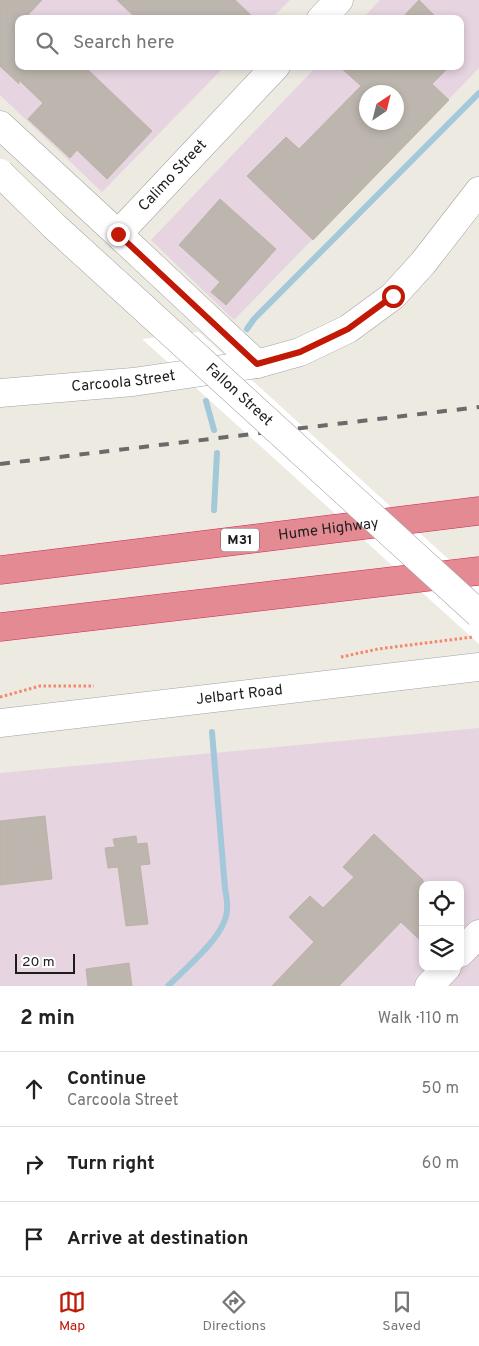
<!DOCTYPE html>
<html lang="en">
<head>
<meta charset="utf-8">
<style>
	:root { --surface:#fff; --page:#f2f2f2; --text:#222; --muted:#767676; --line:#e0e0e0; --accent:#c21806 }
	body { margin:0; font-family:Overpass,sans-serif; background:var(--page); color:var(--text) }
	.controls { position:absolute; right:15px; bottom:15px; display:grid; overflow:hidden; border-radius:10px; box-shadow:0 2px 8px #0003 }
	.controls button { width:45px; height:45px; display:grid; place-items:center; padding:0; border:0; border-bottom:1px solid var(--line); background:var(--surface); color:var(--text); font:25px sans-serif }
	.compass { position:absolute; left:359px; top:85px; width:45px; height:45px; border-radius:50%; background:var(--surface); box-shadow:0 2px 8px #0003; rotate:35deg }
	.scale { position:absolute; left:15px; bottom:12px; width:60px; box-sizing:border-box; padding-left:5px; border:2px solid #1c1c1c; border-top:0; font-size:14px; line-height:18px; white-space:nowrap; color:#1c1c1c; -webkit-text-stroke:4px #fff; paint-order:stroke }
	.stop { position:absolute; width:15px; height:15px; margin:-11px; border:4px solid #c21806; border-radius:50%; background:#fff }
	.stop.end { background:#c21806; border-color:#fff; box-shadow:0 1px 5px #0008 }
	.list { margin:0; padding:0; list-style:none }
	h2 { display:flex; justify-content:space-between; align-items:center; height:65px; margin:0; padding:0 20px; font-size:21px }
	h2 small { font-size:16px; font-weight:400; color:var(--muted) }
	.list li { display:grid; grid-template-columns:32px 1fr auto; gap:15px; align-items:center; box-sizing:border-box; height:75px; padding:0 20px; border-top:1px solid var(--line) }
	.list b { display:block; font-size:19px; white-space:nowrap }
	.list p { margin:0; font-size:16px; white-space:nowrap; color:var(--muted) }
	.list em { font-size:16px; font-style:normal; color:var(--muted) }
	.icon { flex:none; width:28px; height:28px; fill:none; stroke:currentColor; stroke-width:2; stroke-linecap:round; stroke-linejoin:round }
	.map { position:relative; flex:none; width:479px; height:986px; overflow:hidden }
	.search { position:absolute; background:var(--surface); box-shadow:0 2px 8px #0003; left:15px; right:15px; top:15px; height:55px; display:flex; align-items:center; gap:12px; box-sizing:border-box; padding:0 18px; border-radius:10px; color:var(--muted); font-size:19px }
	.sheet { height:290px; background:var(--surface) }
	nav { display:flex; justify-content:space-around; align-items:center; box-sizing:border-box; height:70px; border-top:1px solid var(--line); background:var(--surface); font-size:14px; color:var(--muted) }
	nav a { display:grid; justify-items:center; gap:2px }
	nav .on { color:var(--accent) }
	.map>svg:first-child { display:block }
	.industrial { fill:#e6d4e1; fill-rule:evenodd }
	.pier { fill:#fff }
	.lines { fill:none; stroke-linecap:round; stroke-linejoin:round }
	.stream { stroke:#a3c8da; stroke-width:6 }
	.building { fill:#bdb6ae; stroke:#beb2a4; fill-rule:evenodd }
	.minor-casing { stroke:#a3a3a3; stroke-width:29 }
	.highway-casing { stroke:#d12852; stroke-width:29 }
	.path { stroke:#f5866a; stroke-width:3; stroke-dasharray:2.5 2.5; stroke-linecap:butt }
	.minor { stroke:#fff; stroke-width:28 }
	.highway { stroke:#e38a92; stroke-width:28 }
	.rail { stroke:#6a6a6a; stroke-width:4; stroke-dasharray:10 10; stroke-linecap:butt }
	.minor-bridge-casing { stroke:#a3a3a3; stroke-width:29; stroke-linecap:butt }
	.minor-bridge { stroke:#fff; stroke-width:28 }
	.route { stroke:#c21806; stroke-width:6 }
	.labels { text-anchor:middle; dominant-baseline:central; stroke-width:4.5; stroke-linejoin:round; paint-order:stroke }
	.shield { fill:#fff; stroke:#606060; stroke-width:1 }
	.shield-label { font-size:14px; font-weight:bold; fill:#1c1c1c }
	.street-label { font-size:15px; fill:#1c1c1c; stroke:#fff }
</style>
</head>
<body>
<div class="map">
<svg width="479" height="986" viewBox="0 0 479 986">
	<rect width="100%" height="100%" fill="#edeae2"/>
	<g class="industrial">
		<polygon points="0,0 290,0 271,19 19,19 19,66 225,66 102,192 0,95"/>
		<path d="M380 0H479V68L234 320 151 240 317 66H460V19H362ZM366 92H396V122H366Z"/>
		<path d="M479 728V986H0V773ZM423 885H460V967H423Z"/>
	</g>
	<polygon class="pier" points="199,332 479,587 479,644 142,339"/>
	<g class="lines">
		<g class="stream">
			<polyline points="247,329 254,319 479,93"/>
			<polyline points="206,401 214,430"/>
			<polyline points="214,510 217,453"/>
			<path d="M168 986C185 969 216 943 224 922 229 911 227 899 225 888L212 732"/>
		</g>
	</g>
	<g class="building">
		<polygon points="0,0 42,0 24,19 19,19 19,66 84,66 152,131 107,179 77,150 70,158 28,119 43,103 19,80 19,84 0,66"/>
		<polygon points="117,0 235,0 255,19 137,19"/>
		<polygon points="419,0 438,19 401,19"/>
		<path d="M339 66H450L432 84 449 100 313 240 247 176 286 137 299 149 361 86ZM366 91 368 92H396V122H366Z"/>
		<polygon points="220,199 276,249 226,305 211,292 220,282 179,245"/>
		<polygon points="45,816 52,879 0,885 0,821"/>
		<polygon points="374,834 423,880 423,943 401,922 339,986 272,986 314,942 289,917 310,896 323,908 354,877 343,867"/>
		<polygon points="136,836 137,844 147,843 150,864 140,865 148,924 126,926 118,867 108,868 105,848 115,847 113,839"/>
		<polygon points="129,963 132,986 88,986 86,969"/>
	</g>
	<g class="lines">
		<g class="minor-casing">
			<g id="minor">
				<polyline points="321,19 339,0"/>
				<polyline points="0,125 118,234 257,364"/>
				<path id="s1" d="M118 234 276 66"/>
				<path id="s2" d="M0 393 133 382 257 364 300 352 348 329 393 296 423 263 479 191"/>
				<path id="s3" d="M0 723 479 667"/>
				<polyline points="460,953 479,934"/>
				<polyline points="429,986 447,967"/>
			</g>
		</g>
		<g class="highway-casing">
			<g id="highway">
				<path id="s4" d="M0 570 479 511"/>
				<polyline points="0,627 479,571"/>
			</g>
		</g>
		<g class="path">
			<polyline points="341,657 378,649 473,637"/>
			<polyline points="0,697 40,686 94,686"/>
		</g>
		<use href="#minor" class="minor"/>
		<use href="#highway" class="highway"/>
		<polyline class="rail" points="0,464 479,407"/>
		<g class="minor-bridge-casing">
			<g id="minor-bridge">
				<path id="s5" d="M0 173 54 226 479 614"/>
			</g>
		</g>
		<use href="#minor-bridge" class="minor-bridge"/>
	</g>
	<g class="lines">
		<polyline class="route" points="118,234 257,364 300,352 348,329 393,296"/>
	</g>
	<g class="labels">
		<rect class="shield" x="221" y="528.5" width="38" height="23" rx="4"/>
		<g class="shield-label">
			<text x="240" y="540">M31</text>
		</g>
		<g class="street-label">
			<text stroke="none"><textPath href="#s1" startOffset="80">Calimo Street</textPath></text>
			<text stroke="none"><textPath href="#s2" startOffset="124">Carcoola Street</textPath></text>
			<text stroke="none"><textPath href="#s5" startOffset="326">Fallon Street</textPath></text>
			<text stroke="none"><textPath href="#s4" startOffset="331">Hume Highway</textPath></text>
			<text stroke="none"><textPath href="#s3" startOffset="241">Jelbart Road</textPath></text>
		</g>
	</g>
</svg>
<div class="controls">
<button><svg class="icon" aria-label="locate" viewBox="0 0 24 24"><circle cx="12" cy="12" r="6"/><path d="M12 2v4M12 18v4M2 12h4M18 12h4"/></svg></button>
<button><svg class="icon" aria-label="layers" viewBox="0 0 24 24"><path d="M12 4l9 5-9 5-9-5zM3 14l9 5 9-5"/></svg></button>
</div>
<svg class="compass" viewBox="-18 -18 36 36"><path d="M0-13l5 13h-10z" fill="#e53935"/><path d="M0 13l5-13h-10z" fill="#767676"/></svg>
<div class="scale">20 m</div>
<div class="stop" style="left:393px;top:296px"></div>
<div class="stop end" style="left:118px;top:234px"></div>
<div class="search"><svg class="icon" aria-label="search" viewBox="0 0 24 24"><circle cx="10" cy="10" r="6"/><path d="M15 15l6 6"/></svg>Search here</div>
</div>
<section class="sheet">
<h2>2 min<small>Walk · 110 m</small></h2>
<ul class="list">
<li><svg class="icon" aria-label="ahead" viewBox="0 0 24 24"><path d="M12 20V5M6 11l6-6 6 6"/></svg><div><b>Continue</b><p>Carcoola Street</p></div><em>50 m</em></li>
<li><svg class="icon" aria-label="right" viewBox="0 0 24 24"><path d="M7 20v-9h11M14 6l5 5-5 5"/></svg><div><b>Turn right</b></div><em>60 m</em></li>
<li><svg class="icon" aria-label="arrive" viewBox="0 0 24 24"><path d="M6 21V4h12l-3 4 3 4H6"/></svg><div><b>Arrive at destination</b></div></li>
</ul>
</section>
<nav>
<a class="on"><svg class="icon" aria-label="map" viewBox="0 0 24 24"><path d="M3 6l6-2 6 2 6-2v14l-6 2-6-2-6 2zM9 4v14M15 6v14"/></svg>Map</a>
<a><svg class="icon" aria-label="directions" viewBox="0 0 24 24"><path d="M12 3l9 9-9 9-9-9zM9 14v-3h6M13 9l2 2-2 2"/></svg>Directions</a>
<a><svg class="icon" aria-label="saved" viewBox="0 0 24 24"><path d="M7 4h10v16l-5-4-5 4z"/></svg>Saved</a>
</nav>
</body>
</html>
